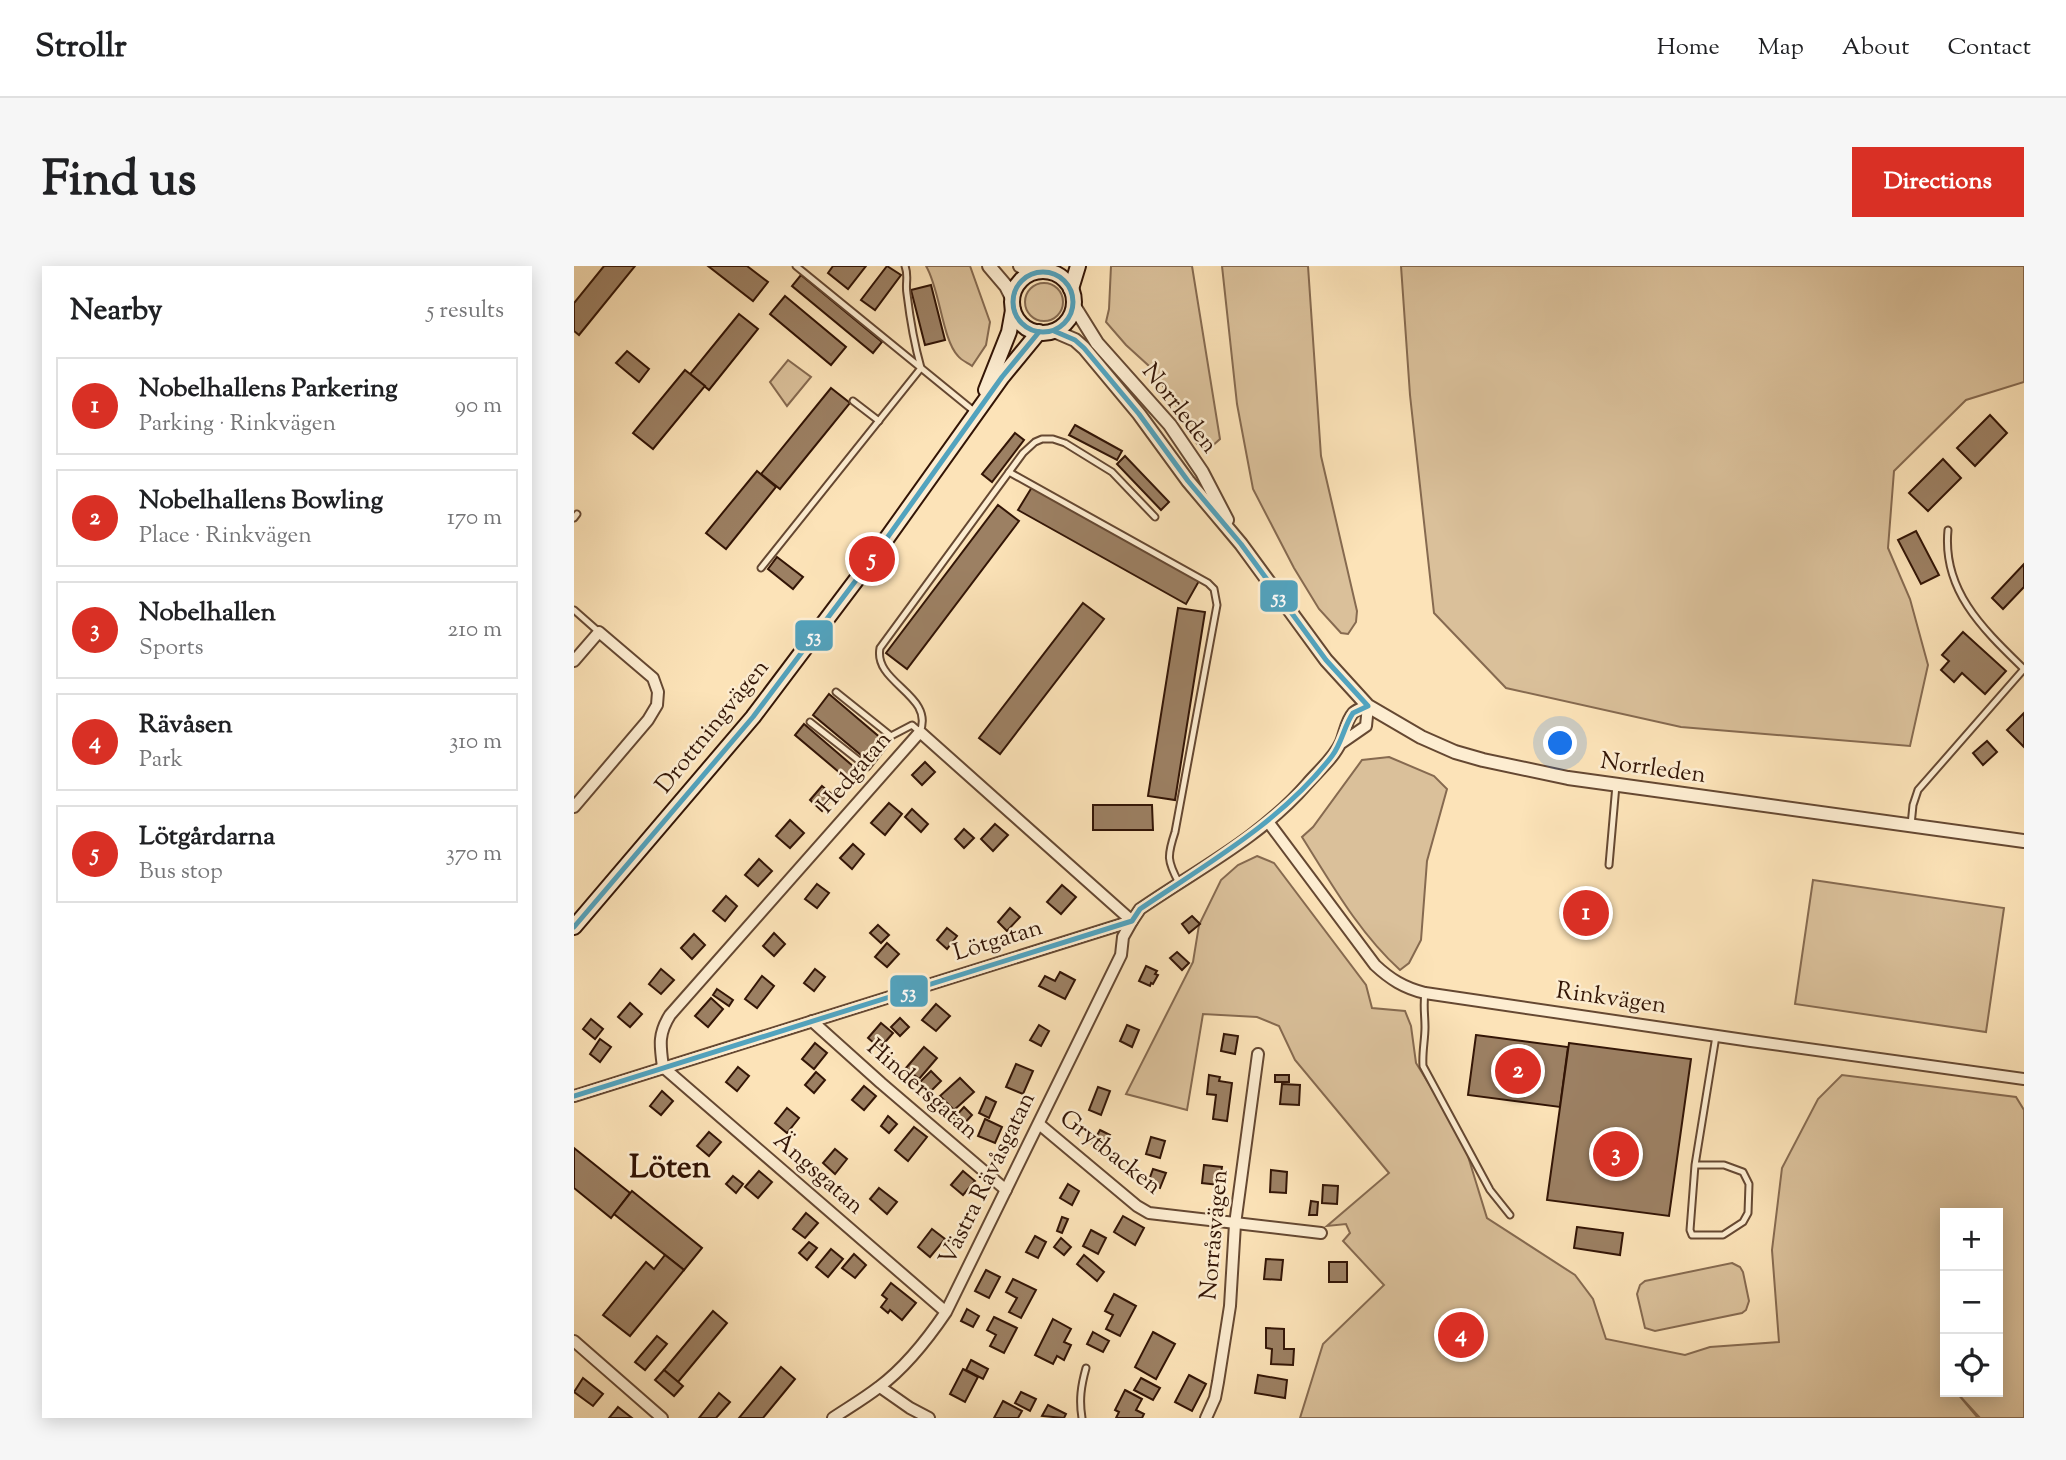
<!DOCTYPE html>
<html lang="en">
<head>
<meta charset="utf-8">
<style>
	:root { --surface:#fff; --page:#f6f6f6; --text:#202124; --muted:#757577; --line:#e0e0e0; --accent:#d93025 }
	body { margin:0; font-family:"Sorts Mill Goudy",serif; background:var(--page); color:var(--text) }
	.controls { position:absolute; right:21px; bottom:21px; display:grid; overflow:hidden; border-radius:0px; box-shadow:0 4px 18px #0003 }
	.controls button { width:63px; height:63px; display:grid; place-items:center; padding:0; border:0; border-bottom:2px solid var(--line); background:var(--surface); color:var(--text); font:35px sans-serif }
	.you { position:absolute; left:987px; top:478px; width:24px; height:24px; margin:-18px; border:5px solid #fff; border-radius:50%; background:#1a73e8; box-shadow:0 0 0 10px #1a73e833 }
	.badge { display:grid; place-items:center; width:46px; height:46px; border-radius:50%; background:var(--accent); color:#fff; font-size:23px; font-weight:700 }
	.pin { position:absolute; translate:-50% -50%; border:4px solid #fff; box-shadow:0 2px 7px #0006 }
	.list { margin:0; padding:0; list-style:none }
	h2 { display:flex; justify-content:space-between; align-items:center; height:91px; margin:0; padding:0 28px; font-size:30px }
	h2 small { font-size:23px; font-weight:400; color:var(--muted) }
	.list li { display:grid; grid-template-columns:46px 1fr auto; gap:21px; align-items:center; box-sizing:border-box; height:98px; margin:0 14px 14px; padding:0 14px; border:2px solid var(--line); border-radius:0px }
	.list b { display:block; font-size:26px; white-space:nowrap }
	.list p { margin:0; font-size:23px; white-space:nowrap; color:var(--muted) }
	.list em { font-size:23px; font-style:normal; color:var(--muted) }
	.icon { flex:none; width:38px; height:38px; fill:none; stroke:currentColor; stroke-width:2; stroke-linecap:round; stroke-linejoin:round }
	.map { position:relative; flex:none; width:1450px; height:1152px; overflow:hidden; border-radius:0px }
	header { display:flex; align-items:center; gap:42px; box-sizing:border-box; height:98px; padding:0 35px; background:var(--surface); border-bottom:2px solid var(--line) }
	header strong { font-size:33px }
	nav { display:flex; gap:38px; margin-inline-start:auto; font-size:24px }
	.intro { display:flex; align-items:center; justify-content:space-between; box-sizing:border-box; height:168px; padding:0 42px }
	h1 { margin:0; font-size:49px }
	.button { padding:18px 32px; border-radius:0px; background:var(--accent); color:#fff; font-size:24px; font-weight:700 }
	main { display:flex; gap:42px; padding:0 42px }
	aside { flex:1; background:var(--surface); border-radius:0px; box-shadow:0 4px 18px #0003 }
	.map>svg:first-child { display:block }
	.green { fill:#dac09a; stroke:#866a50; stroke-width:2; fill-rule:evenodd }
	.building { fill:#9c8063; stroke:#331506; stroke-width:2 }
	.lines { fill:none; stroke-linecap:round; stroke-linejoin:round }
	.service-casing { stroke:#654832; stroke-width:9 }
	.minor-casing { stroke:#654832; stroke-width:14 }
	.tertiary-casing { stroke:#654832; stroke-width:16 }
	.secondary-casing { stroke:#331506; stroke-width:18 }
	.service { stroke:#fdedd1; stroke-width:5 }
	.minor { stroke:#fdedd1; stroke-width:10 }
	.tertiary { stroke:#fdedd1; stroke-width:12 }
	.secondary { stroke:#fdedd1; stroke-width:14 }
	.bus-1-casing { stroke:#fdedd1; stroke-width:10 }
	.bus-1 { stroke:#52a3be; stroke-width:5 }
	.labels { text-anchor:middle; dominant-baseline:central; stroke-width:5; stroke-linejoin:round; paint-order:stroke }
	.street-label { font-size:24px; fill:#331506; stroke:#fdedd1 }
	.district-label { font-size:32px; font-weight:bold; fill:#331506; stroke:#fdedd1 }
	.line-badge { stroke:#fdedd1; stroke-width:2.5 }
	.badge-label { font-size:19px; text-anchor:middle; font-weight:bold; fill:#fff }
</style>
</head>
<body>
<header>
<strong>Strollr</strong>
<nav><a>Home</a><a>Map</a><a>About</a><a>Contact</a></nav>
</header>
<div class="intro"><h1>Find us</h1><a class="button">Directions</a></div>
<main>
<aside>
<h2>Nearby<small>5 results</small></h2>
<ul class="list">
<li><span class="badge">1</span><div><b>Nobelhallens Parkering</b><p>Parking · Rinkvägen</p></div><em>90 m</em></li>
<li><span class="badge">2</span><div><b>Nobelhallens Bowling</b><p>Place · Rinkvägen</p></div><em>170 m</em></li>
<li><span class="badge">3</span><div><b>Nobelhallen</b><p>Sports</p></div><em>210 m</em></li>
<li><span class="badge">4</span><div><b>Rävåsen</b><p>Park</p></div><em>310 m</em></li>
<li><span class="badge">5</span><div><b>Lötgårdarna</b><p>Bus stop</p></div><em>370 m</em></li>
</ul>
</aside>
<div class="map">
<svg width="1450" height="1152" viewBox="0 0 1450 1152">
	<rect width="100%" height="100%" fill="#fce3b8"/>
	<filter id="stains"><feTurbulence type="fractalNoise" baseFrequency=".00286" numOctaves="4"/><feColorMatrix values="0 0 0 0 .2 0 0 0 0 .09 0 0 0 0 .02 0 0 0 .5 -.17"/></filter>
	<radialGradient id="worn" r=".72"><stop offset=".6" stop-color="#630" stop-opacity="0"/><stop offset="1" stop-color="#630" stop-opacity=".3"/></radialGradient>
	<g class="green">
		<path d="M352 0H396L416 56 412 79 398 100C394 97 387 94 384 90 368 73 366 23 352 0Z"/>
		<polygon points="537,0 618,0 646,173 636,182 623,178 606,145 575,100 552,79 532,56 535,43"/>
		<polygon points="648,0 734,0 747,190 783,345 782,356 774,368 767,367 745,343 720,302 679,223 663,138"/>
		<polygon points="827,0 1450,0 1450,116 1392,134 1320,205 1314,282 1336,333 1354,399 1336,480 1107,461 932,422 860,347 836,129"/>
		<circle cx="470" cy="36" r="19"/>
		<polygon points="214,94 237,111 213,140 196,116"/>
		<path d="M815 491 860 510 873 523 853 595 847 674 835 697 826 704C785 667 757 617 728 571L739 561 788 494Z"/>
		<path d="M683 590 700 597 792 719 798 742 831 745 837 760 842 797 879 857 893 887 913 952 1001 1009 1019 1033 1032 1073 1111 1089 1136 1081 1205 1076 1198 984 1208 902 1244 833 1268 809 1442 831 1450 844V1152H1406L1384 1128 1404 1152H726L749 1078 810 1019 769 975 776 967 772 958 753 960 815 907 721 794 705 760 683 751 629 748 613 844 552 828 619 696 625 659 647 614 664 599ZM1371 947H1424V1126H1371Z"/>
		<polygon points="1239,614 1430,642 1412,766 1221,738"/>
		<polygon points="1158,997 1166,1001 1169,1006 1175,1035 1172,1044 1168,1047 1081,1065 1071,1062 1063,1028 1066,1019 1071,1015"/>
	</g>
	<g class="building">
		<polygon points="30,0 61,0 5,69 0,65 0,37"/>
		<polygon points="134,0 173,0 194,16 179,35"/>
		<polygon points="259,0 292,0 274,23 254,7"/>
		<polygon points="313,0 327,9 301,44 287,34"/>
		<polygon points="227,9 308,76 299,87 218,20"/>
		<polygon points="357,19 371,74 351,79 337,24"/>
		<polygon points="211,30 272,81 257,99 196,48"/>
		<polygon points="165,48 184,63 135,124 116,108"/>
		<polygon points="53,85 75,103 65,116 42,97"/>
		<polygon points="111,104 131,120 79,183 59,167"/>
		<polygon points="257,122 276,137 206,223 187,208"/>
		<polygon points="1416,149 1433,167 1401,200 1383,182"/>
		<polygon points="501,159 548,185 543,194 495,169"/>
		<polygon points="441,167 450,174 418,216 408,208"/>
		<polygon points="551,190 595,236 587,244 543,198"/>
		<polygon points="1369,193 1387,212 1354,245 1335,227"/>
		<polygon points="183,205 202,221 152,283 132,267"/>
		<polygon points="458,221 625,315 612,338 444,244"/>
		<polygon points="424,239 445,255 333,403 312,387"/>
		<polygon points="1342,265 1365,309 1347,318 1324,274"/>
		<polygon points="203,291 229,311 219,323 194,303"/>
		<polygon points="1450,298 1450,321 1429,343 1418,332"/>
		<polygon points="509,337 530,353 426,488 405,472"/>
		<polygon points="604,342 631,346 601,534 574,530"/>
		<polygon points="1389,366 1432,405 1411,428 1388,407 1380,416 1367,404 1375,395 1368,389"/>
		<polygon points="255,428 309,474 293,494 239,449"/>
		<polygon points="1450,447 1450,481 1433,464"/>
		<polygon points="230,458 287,507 279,518 221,469"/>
		<polygon points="1413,475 1423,486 1409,499 1399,487"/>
		<polygon points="351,496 361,506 348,519 338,509"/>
		<polygon points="248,520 260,530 248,545 236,534"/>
		<polygon points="315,537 328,548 311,569 297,557"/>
		<polygon points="519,539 578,539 579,564 519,564"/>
		<polygon points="338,543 354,558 347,566 331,551"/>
		<polygon points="216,554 230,567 216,582 202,570"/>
		<polygon points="421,558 434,569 419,585 407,573"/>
		<polygon points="390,563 400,572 390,582 381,573"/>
		<polygon points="279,578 290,588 278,603 266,592"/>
		<polygon points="185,593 198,605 184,620 171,609"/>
		<polygon points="243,618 255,627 243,642 231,633"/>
		<polygon points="488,619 502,631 487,648 473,636"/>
		<polygon points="152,630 163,640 151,655 139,645"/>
		<polygon points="436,642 446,651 433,665 424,656"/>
		<polygon points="618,650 626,658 615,667 608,658"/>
		<polygon points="304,659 315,669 307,677 296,667"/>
		<polygon points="373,662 383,670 373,683 363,674"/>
		<polygon points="200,667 211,678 200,690 189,680"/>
		<polygon points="120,668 131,679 118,693 107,682"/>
		<polygon points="313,677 325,688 313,701 301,691"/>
		<polygon points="603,686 615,697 608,704 596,692"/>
		<polygon points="572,700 583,705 581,708 584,709 579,718 577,717 576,720 565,715"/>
		<polygon points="87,703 100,714 87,728 75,718"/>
		<polygon points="241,703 251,711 240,725 230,717"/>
		<polygon points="486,706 501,714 491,733 465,720 471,710 481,715"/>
		<polygon points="188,710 200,720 183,742 171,733"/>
		<polygon points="143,723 159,734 155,740 139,729"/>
		<polygon points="137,732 149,743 134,761 121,750"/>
		<polygon points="56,737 68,748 56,761 44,751"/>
		<polygon points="362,738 376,750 362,765 348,754"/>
		<polygon points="326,752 335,761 326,770 317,761"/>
		<polygon points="17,753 29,763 21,773 9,763"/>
		<polygon points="307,757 319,767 306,782 294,772"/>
		<polygon points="465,759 475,765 467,780 456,774"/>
		<polygon points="553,759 565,764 558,781 546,775"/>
		<polygon points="650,768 664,770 661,788 647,785"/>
		<polygon points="902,769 994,781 986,841 894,829"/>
		<polygon points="26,773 37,781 26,796 16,788"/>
		<polygon points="241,777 253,787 240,803 228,793"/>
		<polygon points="995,777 1117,793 1095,950 973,934"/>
		<polygon points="350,781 363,792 345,813 332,802"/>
		<polygon points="442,798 459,805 449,828 432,821"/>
		<polygon points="164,801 175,810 163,825 152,816"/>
		<polygon points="357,805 367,815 354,828 344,818"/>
		<polygon points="242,806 251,814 240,827 231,819"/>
		<polygon points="635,809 646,811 645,815 658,817 653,855 639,853 642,829 633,828"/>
		<rect x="701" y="809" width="14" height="7"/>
		<polygon points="386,812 400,826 380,844 366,830"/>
		<polygon points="708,818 726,819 725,839 706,838"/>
		<polygon points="290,820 302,830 290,844 278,834"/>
		<polygon points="524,821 536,825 527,849 515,844"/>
		<polygon points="88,825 99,835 87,849 76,840"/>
		<polygon points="412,831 422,836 415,852 405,847"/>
		<polygon points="390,841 398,849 388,860 380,852"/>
		<polygon points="213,842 225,852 213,867 201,857"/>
		<polygon points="314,850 323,858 315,867 307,860"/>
		<polygon points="411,853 428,861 421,877 404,870"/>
		<polygon points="340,861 353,871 334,895 321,884"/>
		<polygon points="526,864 536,869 529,883 518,878"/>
		<polygon points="135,866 147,876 135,890 123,880"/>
		<polygon points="577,871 591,875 586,892 572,888"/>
		<polygon points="0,882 56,927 37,952 0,922"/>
		<polygon points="261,883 273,893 261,908 249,897"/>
		<polygon points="630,899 648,901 645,919 628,917"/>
		<polygon points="579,903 592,907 586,922 574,917"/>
		<polygon points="697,904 713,906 712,927 696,926"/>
		<polygon points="185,905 198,916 184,932 171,921"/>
		<polygon points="389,905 401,915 389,929 377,919"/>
		<polygon points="159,910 169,918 162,927 152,918"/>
		<polygon points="494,918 505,925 498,939 486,932"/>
		<polygon points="749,919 764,920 763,938 748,937"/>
		<polygon points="305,922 323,936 313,948 296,933"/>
		<polygon points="58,925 128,982 110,1004 40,948"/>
		<polygon points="737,935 744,936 743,949 735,949"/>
		<polygon points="232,947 244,957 231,972 219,963"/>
		<polygon points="549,950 570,962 561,979 540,966"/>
		<polygon points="488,951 494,953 488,967 483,965"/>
		<polygon points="1003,961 1049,967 1046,989 1000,982"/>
		<polygon points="358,963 371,973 356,991 344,981"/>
		<polygon points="517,964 532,972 524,988 509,980"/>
		<polygon points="461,970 472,976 464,992 452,986"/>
		<polygon points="487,972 497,981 490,989 480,981"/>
		<polygon points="235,976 243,982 233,994 225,987"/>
		<polygon points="257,983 269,993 254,1011 242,1001"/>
		<polygon points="280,988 292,999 281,1012 268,1002"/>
		<polygon points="91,989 110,1004 56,1070 29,1049 72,996 80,1003"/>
		<polygon points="510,989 530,1006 523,1015 503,998"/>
		<polygon points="692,993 709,994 707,1014 690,1013"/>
		<rect x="755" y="996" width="18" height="20"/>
		<polygon points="412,1004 426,1011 415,1032 401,1025"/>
		<polygon points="439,1013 462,1024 447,1052 435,1046 443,1032 432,1026"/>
		<polygon points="317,1017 342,1037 328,1054 316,1044 314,1047 307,1041 313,1033 308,1029"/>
		<polygon points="540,1028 562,1040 546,1070 532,1063 539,1049 531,1045"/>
		<polygon points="393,1043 405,1050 399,1061 387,1055"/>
		<polygon points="139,1045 153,1057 104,1116 90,1104"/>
		<polygon points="420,1051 443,1062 430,1087 416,1080 422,1069 413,1064"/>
		<polygon points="479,1053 497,1063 490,1076 497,1079 490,1094 483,1090 479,1098 461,1089"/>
		<polygon points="692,1062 710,1063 710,1083 720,1083 719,1099 697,1098 698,1083 692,1082"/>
		<polygon points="519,1066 535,1075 529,1086 513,1078"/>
		<polygon points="579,1066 601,1078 582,1113 561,1101"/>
		<polygon points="83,1070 93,1078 71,1104 61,1096"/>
		<polygon points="397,1094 414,1103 409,1113 392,1104"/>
		<polygon points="207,1101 221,1113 189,1152 165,1152"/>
		<polygon points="389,1103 404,1111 391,1136 376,1128"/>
		<polygon points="90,1104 109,1120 100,1130 81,1114"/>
		<polygon points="615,1109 632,1118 618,1145 601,1136"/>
		<polygon points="684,1109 713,1114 711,1132 681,1127"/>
		<polygon points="9,1112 29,1128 19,1140 0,1126"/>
		<polygon points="567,1112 586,1122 579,1134 560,1124"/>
		<polygon points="551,1124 568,1133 562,1144 570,1148 568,1152 542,1152 545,1146 541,1144"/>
		<polygon points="447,1126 462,1133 456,1145 441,1137"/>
		<polygon points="145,1127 156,1136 142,1152 125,1152"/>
		<polygon points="429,1135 448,1145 444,1152 420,1152"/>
		<polygon points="474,1139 492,1148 490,1152 468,1150"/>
		<polygon points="44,1141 58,1152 35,1152"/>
	</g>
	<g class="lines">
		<g class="service-casing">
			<g id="service">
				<polyline points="222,0 401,146"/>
				<polyline points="279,135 305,155"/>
				<path d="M435 206 634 317 640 323 643 339 601 566C593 590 593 595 605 617"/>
				<polyline points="0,252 3,248"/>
				<path d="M1374 264C1368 325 1410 364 1450 403"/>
				<path d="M187 302 347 102C340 77 336 53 333 28 331 17 335 10 331 0"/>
				<polyline points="0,344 25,366"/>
				<path d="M262 426 317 470 338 459 346 466C361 429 299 417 306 382L449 187 461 176 468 173H479L491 177 538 206 581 251"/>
				<polyline points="236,456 293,501 317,470"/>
				<polyline points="1337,559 1339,539 1344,524 1450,403"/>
				<polyline points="1035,599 1042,519"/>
				<path d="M851 727C849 739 851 749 851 761 851 774 848 786 849 800L916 924 936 949"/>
				<polyline points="1121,899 1150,899 1169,906 1175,918 1174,947 1169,956 1149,969 1118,969 1116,964 1121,899 1142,770"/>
				<path d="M508 1152C505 1134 507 1120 512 1102"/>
			</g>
		</g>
		<g class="minor-casing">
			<g id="minor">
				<polyline points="0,395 25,366 79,412 84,426 83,439 74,454 0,541"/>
				<path d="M695 557 801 699C816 713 830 722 851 727L1177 775 1450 813"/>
				<polyline points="238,755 307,817 432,924"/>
				<path d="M0 830 558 655 566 643C624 603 686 572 733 518 744 505 760 492 767 476 771 466 772 455 779 447 783 443 789 442 794 440L792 460 766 478"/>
				<polyline points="465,858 563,940 575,947 747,967"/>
				<polyline points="0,1075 88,1152"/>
				<polyline points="306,1121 336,1142 355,1152"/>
				<path d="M259 1152C274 1142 291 1132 305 1121 332 1101 353 1074 372 1046L547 689 549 671 558 655 346 466 96 749C84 768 86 779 89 801L372 1046"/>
				<polyline points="632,1152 641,1132 644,1116 656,1040 661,958 684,788"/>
			</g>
		</g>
		<g class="tertiary-casing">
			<g id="tertiary">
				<polyline points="415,0 432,20 439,34"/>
				<polyline points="446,0 460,7"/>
				<polyline points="500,40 523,77 596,159 628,206 653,254"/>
				<polyline points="480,65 501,74 510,82 565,148 614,215 667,278 752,394 794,440 847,471 881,486 909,494 994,512 1450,575"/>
			</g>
		</g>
		<g class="secondary-casing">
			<g id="secondary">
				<circle cx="469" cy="36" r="31"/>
				<polyline points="497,23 504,0"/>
				<polyline points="412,124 435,66 439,44"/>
				<polyline points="0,661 179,451 298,293 428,111 465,66"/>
			</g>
		</g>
		<use href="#service" class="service"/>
		<use href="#minor" class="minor"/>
		<use href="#tertiary" class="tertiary"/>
		<use href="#secondary" class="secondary"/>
		<g class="bus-1-casing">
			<g id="bus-1">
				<circle cx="469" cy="36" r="30"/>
				<polyline points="0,661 179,451 298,293 428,111 465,66"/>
				<path d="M0 830 558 655 566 643C634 597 707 556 758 490 768 477 770 460 779 447L794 440 752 394 667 278 614 215 565 148 510 82 501 74 480 65"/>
			</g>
		</g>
		<use href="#bus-1" class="bus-1"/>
	</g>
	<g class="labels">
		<g class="street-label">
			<text transform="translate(605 143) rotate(52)">Norrleden</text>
			<text transform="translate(139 461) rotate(-51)">Drottningvägen</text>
			<text transform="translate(1079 503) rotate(8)">Norrleden</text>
			<text transform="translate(281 507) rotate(-49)">Hedgatan</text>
			<text transform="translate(424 675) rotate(-17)">Lötgatan</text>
			<text transform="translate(1037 733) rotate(8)">Rinkvägen</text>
			<text transform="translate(348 824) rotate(41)">Hindersgatan</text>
			<text transform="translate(536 887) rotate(38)">Grytbacken</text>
			<text transform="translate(244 908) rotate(41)">Ängsgatan</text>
			<text transform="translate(414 913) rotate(-64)">Västra Rävåsgatan</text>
			<text transform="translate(641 969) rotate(-85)">Norråsvägen</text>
		</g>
		<g class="district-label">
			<text x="96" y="903">Löten</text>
		</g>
	</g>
	<g class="line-badge">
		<rect x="685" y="313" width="40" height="34" rx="7" fill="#52a3be"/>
		<rect x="220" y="353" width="40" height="33" rx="7" fill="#52a3be"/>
		<rect x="315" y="708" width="40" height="34" rx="7" fill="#52a3be"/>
	</g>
	<g class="badge-label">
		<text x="705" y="337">53</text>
		<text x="240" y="376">53</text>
		<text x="335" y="732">53</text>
	</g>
	<rect width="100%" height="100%" filter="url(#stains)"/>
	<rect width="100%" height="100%" fill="url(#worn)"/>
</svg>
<div class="controls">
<button>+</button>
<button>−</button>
<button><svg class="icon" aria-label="locate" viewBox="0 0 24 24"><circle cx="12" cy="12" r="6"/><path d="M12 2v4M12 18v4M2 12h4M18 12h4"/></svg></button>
</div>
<div class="you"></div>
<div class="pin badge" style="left:1012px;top:647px">1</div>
<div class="pin badge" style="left:944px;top:805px">2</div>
<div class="pin badge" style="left:1042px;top:888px">3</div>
<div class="pin badge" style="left:887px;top:1069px">4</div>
<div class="pin badge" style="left:298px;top:293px">5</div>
</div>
</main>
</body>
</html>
